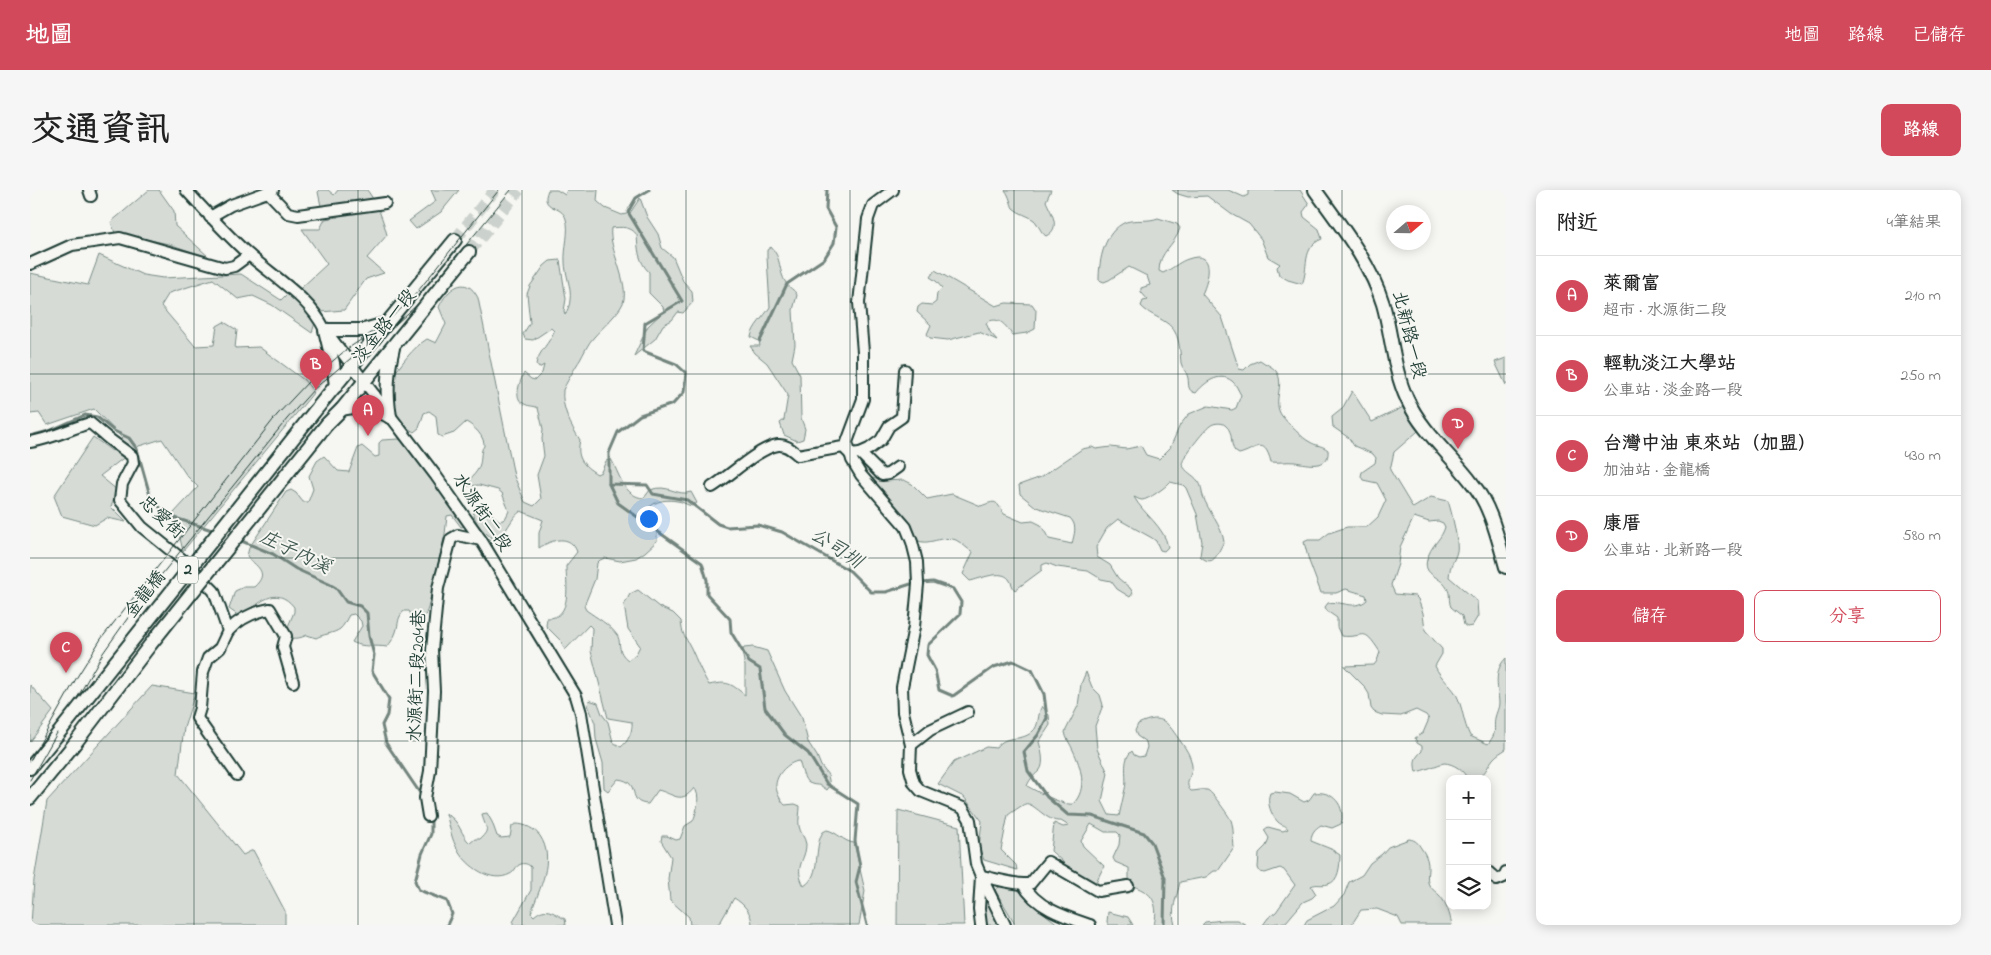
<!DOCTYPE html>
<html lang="zh-TW">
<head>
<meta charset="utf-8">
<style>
	:root { --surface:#fff; --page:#f6f6f6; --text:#222; --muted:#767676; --line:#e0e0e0; --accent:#d1495b }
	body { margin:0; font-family:"Indie Flower","LXGW WenKai TC",sans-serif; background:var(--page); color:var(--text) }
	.controls { position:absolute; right:15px; bottom:15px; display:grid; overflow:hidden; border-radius:10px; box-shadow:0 2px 12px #0003 }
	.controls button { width:45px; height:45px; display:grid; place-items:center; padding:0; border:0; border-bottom:1px solid var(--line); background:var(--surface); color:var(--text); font:25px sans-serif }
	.compass { position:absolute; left:1356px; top:15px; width:45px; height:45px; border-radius:50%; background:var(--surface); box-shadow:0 2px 12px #0003; rotate:70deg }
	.you { position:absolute; left:618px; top:328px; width:18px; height:18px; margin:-12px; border:4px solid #fff; border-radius:50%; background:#1a73e8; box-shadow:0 0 0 8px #1a73e833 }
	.badge { display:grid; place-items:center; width:32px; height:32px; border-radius:50%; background:var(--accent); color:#fff; font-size:16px; font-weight:700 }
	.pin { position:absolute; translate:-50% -41px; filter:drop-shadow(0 1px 2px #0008) }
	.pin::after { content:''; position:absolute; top:26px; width:18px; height:15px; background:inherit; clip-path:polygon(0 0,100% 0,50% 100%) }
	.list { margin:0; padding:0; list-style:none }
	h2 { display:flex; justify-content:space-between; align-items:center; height:65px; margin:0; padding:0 20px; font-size:21px }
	h2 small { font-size:16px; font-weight:400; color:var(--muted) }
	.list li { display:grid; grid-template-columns:32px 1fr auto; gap:15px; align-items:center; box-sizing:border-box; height:80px; padding:0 20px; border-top:1px solid var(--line) }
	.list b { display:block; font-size:19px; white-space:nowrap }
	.list p { margin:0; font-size:16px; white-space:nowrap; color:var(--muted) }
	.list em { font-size:16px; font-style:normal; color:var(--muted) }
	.actions { display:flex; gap:10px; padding:15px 20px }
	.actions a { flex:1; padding:11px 0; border:1px solid var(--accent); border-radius:10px; text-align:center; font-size:18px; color:var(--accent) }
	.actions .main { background:var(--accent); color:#fff }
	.icon { flex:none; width:28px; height:28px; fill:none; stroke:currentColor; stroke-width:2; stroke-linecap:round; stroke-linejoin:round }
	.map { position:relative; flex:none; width:1476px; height:735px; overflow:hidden; border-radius:10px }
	header { display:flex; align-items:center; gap:30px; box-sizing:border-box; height:70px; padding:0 25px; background:var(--accent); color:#fff }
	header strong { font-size:24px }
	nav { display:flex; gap:28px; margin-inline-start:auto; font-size:18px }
	.intro { display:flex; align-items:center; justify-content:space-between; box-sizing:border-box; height:120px; padding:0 30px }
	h1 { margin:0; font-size:35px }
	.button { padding:12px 22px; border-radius:10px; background:var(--accent); color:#fff; font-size:18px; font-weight:700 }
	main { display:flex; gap:30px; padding:0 30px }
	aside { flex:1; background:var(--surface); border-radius:10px; box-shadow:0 2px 12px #0003 }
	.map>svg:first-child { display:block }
	.green { fill:#d6dbd6; stroke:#7a8c85 }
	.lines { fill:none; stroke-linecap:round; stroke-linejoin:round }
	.stream { stroke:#72847d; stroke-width:3 }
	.major-tunnel { stroke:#cbd1cc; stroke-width:12; stroke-dasharray:12 6; stroke-linecap:butt }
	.minor-casing { stroke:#1f3d34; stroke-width:14 }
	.major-casing { stroke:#1f3d34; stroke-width:16 }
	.minor { stroke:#f6f6f2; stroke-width:10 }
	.major { stroke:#f6f6f2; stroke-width:12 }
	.tram { stroke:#1f3d34; stroke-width:1 }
	.major-bridge-casing { stroke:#1f3d34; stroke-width:16; stroke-linecap:butt }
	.major-bridge { stroke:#f6f6f2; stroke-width:12 }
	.grid { fill:none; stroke:#1f3d34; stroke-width:1; stroke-opacity:0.55 }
	.labels { text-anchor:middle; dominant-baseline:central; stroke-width:4; stroke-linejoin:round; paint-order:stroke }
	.shield { fill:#f6f6f2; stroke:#60746d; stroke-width:1 }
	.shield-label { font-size:16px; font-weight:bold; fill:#1f3d34 }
	.street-label { font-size:18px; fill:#1f3d34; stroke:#f6f6f2 }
	.water-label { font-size:19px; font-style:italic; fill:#425a52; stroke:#f6f6f2 }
</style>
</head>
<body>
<header>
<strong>地圖</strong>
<nav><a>地圖</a><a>路線</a><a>已儲存</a></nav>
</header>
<div class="intro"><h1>交通資訊</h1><a class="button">路線</a></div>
<main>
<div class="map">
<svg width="1476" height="735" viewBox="0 0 1476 735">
	<rect width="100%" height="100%" fill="#f6f6f2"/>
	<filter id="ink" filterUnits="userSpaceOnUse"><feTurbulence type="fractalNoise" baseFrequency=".02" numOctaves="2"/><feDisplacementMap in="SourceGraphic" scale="10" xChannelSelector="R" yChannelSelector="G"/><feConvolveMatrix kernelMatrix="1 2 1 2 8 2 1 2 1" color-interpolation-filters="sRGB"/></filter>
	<g filter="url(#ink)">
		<g class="green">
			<polygon points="119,0 129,0 144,21 145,36 180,68 139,54 85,43 81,32"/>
			<path d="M290 0H298L304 5 308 0H337C347 13 353 29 357 45L337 68 354 83 336 89 314 120 291 122 286 129 282 143 242 115 223 106 208 109 183 89 139 103 131 116 165 156 184 155 187 136 194 132 207 140 205 158 229 157 274 190 284 202 153 361 144 323 168 297 157 286 132 249 109 256 70 286 87 300 81 317 96 332 77 328 65 335 32 326 24 306 63 247 82 261 92 248 64 219 17 235 9 223 0 224V83L58 95 69 65 113 85 133 88 211 84 251 110 258 103 271 98 297 74 272 39H290L295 29 308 27 304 16H291L288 2Z"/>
			<polygon points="401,0 429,0 411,22 386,39 379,31 406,11"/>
			<path d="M518 0H527L535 5 537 0H568L567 11 575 18 592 25 600 23 610 8 617 27 628 44 632 58 643 67 653 91 662 101 663 112 653 123 648 122 642 130 633 135 625 149 604 166 618 136 634 121 633 117 619 103V82C608 71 608 59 607 45 601 36 592 37 581 38 578 59 600 93 593 113 589 123 571 139 564 147 558 153 554 163 550 170 547 174 534 197 533 200 531 217 541 236 550 250 546 267 552 275 567 284L571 282 576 271 581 269C589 283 594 307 614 308L620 300C638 293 647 307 661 302L667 313 662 316C656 315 652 311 647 311 630 308 618 314 611 329L613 334 623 336 627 341V351L615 362 606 368 590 371 575 368 570 370 567 373 565 389 554 416 556 420C567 428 579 434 587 445 592 453 586 461 598 470L606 464 610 456 598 439 594 415 600 404 608 400 629 417 643 423 651 431C652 445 655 446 661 458 667 471 671 482 679 495 698 491 700 493 715 505V476L712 462 714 458 723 457 737 461 755 501 772 528 778 552 787 566 791 576 798 585 800 596 797 600C787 592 788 597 779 593 774 591 771 577 769 571 758 572 745 585 746 597 747 604 751 611 755 615L765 614 770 616C770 623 768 630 769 636 770 643 775 647 776 654 776 671 763 676 774 696 792 685 783 657 793 642L797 640C807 642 814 652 824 653L835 701 829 735H722C722 723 714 714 704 708L691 731 686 735H660L659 727 640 710 638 689 641 667 631 651 632 646H637L646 650 650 649 655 636 663 631C667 622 671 604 664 598 651 615 644 604 628 600L618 614C595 613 613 592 588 589L578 601 574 598 573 573 566 549 565 533 558 515 559 510 568 513 572 524 578 532 583 552 591 557C598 552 603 541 602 532L578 528 561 461 562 438 559 435 535 460 531 451 516 436 517 428C543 429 536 393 536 376L547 362C541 344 522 349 509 358V343L513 330 491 321C481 327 477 343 466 351 455 343 444 334 443 320L445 317C458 316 461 325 470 331L475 329 479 321 472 303 468 300 449 295 438 296C439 288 445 285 448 279 452 271 450 267 452 260 452 258 453 258 454 256 455 247 444 236 436 232L424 243 412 247 408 245 406 226 399 221 394 223 389 238 384 242 367 232 361 188C372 174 381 159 397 149L406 153 416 134 409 117C417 99 436 83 448 108L484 286 495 312 504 316 511 309 507 285 514 266 512 249 513 239 508 218C503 215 498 217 493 213 483 208 490 191 494 183L501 189 505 190 512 183 514 175 509 178 506 174C509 161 520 153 524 141L521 138 503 150 495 149 493 144 500 133 497 104 500 96 514 76 520 71 530 70 536 109 534 121 535 125C537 121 540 115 540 110 542 98 535 84 535 72 534 58 540 41 536 29 532 14 509 21 518 0Z"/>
			<path d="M975 0H1021L1016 11C1021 23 1032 38 1016 46 1010 42 1009 35 1004 30 998 25 989 24 983 18 981 15 980 6 975 0Z"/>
			<path d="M1142 0H1198L1214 7 1218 5V0H1270L1279 14 1273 22 1274 27 1289 39 1292 49C1271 57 1279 79 1272 94L1258 90 1249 85 1247 77 1250 74 1238 67 1231 49 1219 34 1201 24 1177 6 1158 7 1148 4Z"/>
			<path d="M1128 28 1147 34 1150 38C1145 56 1129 61 1129 81L1133 83 1137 81C1144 77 1151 71 1158 69 1186 59 1179 89 1172 104L1192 127 1209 179 1214 180 1220 174 1230 170C1235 174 1242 176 1246 181 1256 195 1241 211 1252 226 1257 232 1273 249 1280 252 1286 256 1292 255 1298 260 1300 280 1277 274 1265 272 1257 271 1249 273 1241 272 1234 245 1226 260 1209 264 1197 259 1206 243 1195 235 1191 232 1183 233 1180 236 1174 240 1153 267 1152 274 1156 283 1163 284 1168 291 1172 295 1171 300 1173 306 1178 321 1192 336 1194 352 1188 360 1185 380 1170 366L1172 352 1167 324 1156 298 1153 295 1140 292C1136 297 1118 310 1112 310 1109 310 1107 308 1104 307 1114 325 1134 336 1138 357L1134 361 1130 360 1126 351 1122 348 1088 329 1077 338 1066 357 1067 367 1080 375 1088 388 1100 398 1103 403 1100 407 1087 399 1081 391 1071 389 1058 381 1027 377 1017 373 1012 375V380L985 400C982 397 982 393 979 389 971 379 950 389 940 391L933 384 943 362C937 359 932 353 926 350 912 344 899 357 886 350L839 287 853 291 874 290 882 294 897 309 922 304 951 316C967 310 965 310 974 324L993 332 1003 331 1011 335 1019 349 1042 354C1044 344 1048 336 1040 328L1006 317 990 304 989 295 1011 287 1052 259 1062 257 1066 259 1081 257 1096 259 1111 256 1116 265 1129 269 1140 258 1150 235 1159 224 1178 216 1202 220 1206 218 1211 205C1208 200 1206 194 1202 191 1189 181 1174 193 1166 203 1157 201 1159 195 1158 188 1157 182 1152 178 1151 173 1150 163 1150 151 1145 142 1138 129 1121 127 1111 116L1113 111 1118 110 1111 102V98L1120 95 1117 86 1099 77 1079 90 1074 92 1069 90C1069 70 1074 41 1096 32 1106 29 1118 32 1128 28Z"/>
			<path d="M741 57C752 68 748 81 756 93 759 98 764 99 767 105L763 120 765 155 762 170 770 185 771 228 775 239 773 249 767 251 754 245 750 233 754 230 758 205 737 173 725 163 720 156H730L729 151 721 147C723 136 734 127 740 117L737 67V60Z"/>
			<path d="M905 80 966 116 976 113 1002 114 1006 120 1005 139 997 143 982 145C976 135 968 125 956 133L960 142 967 150 949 142 918 150 900 148 897 144 901 135 887 122 888 117 892 114 902 115 906 112 907 103 912 98 906 91 900 87Z"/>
			<polygon points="1476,168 1476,195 1465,172"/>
			<path d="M1322 201 1342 232 1380 214 1395 235 1364 262 1360 280 1383 318 1401 307 1418 311C1421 319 1429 353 1427 361 1425 371 1420 373 1419 387L1447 411 1448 426 1442 436 1437 437 1434 435 1432 426 1421 417C1418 410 1421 404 1417 398 1409 384 1389 386 1399 364 1403 354 1412 348 1415 337L1413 333 1408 331 1399 332 1384 327 1370 357 1368 374 1361 395 1365 404 1385 406 1388 409 1393 423 1395 440 1412 459V464L1405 476C1411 489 1421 495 1426 504 1433 517 1433 532 1440 546L1458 554C1468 541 1463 541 1465 528 1466 523 1469 518 1469 513 1468 496 1463 481 1476 468V559C1472 562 1467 564 1463 569 1454 581 1455 589 1437 589 1435 581 1423 573 1414 573 1409 574 1393 581 1386 582 1384 571 1384 569 1392 561V556L1387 553 1385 548 1393 543 1399 529 1396 525 1386 520 1371 526 1352 525 1344 522 1341 518 1339 504 1334 496 1314 476 1344 475 1347 471 1350 462C1332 434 1336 449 1311 446L1307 437V428L1297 421 1295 417 1298 413C1311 410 1325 421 1337 410L1336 405 1316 399 1306 403H1291L1279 371 1274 352 1278 350H1290L1299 343 1317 337H1337L1348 327 1356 310 1347 293 1333 290 1331 286 1332 282 1345 273 1346 268 1343 264 1324 256 1319 248 1303 237 1302 227 1312 219Z"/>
			<path d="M369 249 378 255 436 336 431 337 422 325 417 326 415 344 398 418C395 426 394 431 386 434L379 421H374C367 428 369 433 366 442 364 448 361 452 357 457 346 455 332 458 322 452L332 436 331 431 324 424 319 425C316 430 314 436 310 439 303 444 293 444 286 448L277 445C269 449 262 450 255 444L264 422V417C246 394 228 413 212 428L199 419 205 401 214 397H224C241 382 225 376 217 366L219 358 256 302 261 300 266 303 273 312H278L283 299 279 286 287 271 294 266 308 281 319 282 328 258 332 256 345 267 349 266V253L352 250Z"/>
			<path d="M1056 482 1062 497 1070 505 1073 515 1065 536 1067 559 1078 583 1072 611 1079 625 1089 626C1091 617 1093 608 1095 599 1098 587 1091 570 1102 561L1104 565 1109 567 1114 566 1117 557 1116 552 1107 546 1105 541 1108 534C1134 522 1137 533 1151 552 1156 559 1161 566 1162 576 1163 585 1153 593 1161 601 1166 601 1172 599 1177 600 1181 600 1199 626 1201 630 1204 639 1203 649 1204 658L1188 681H1184L1176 687 1150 692C1147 707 1140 720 1145 735H1124C1127 723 1127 708 1114 701 1109 698 1104 697 1099 693V678L1085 672 1083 668 1089 655 1090 645 1087 642H1075L1061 634 1051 651 1053 656 1074 676 1065 694 1037 681 1033 672 1021 661 1024 633 1033 637 1039 636 1031 631C1017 633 1003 611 995 614 992 615 981 623 978 625L971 660 986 675 987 680 954 670 949 657 952 631 934 607 908 594 924 572 956 557 966 558C977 543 989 553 1002 542 1010 536 1007 524 1012 516L1019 525 1020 535 1009 552C1011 559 1015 573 1010 580 1005 585 1000 588 997 596 1006 601 1034 616 1043 614 1058 599 1051 577 1043 560 1040 553 1036 549 1035 542L1048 516 1051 494Z"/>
			<polygon points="0,495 23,521 0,552"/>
			<polygon points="122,496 165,503 154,538 148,584 213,665 223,660 255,721 255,735 1,735 4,690 17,611"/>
			<path d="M1245 602 1260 604 1274 612 1279 610 1284 603C1303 600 1316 616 1311 634L1302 638 1291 635C1284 639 1281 644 1281 651L1301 659 1310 665C1310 675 1309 692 1298 694 1291 696 1287 693 1281 696L1286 704 1282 708 1273 712 1256 732 1233 735 1238 728 1246 722 1265 695 1254 680 1250 678 1235 683 1230 682 1228 678 1229 663 1236 656 1239 648 1234 640 1238 637 1253 641 1258 639C1255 634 1252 636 1248 632 1241 625 1236 612 1240 603Z"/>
			<polygon points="868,620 929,636 934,735 867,735"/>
			<path d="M457 623 462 632 467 646 471 648 480 647 482 636 486 634C495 634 505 639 510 646 526 670 509 699 501 723L504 726C516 715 523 723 535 729L536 735H483V732L501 700V677C498 674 495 673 491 674 485 676 485 682 480 684 461 694 437 676 428 660 421 649 420 636 416 624 430 630 431 646 440 653L445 649H450C462 638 454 637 452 624Z"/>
			<path d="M1379 649C1386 650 1388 653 1391 658 1404 675 1394 684 1399 695 1402 700 1407 702 1410 706 1417 714 1420 725 1422 735H1372L1368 727 1347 719 1331 720 1322 734 1324 735H1274L1277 730 1304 716 1314 705 1319 692 1332 685 1340 673 1352 664 1358 657Z"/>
			<polygon points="972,695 986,697 997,710 1029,735 986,735 965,700"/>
			<polygon points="958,704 977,735 953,735 952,710"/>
			<polygon points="1078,722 1098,727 1103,735 1079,735 1077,732"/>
			<polygon points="1194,730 1208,730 1216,735 1172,735 1175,732"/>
		</g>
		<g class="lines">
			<g class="stream">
				<polyline points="619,0 606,8 598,22 652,111 615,133 613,161 646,174 656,183 654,202 643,214 610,225 588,242 579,263 579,294 617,295 623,304 657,310 688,334 697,337 728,335 752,342 820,381 841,402 856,402 881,394 903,392 923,399 931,412 930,424 898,455 897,465 905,480 909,500 923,506 964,477 983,471 1002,480 1014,504 1017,528 1008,545 994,562 998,581 1017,607 1038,625 1062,626 1114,643 1122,653 1135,688 1134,735"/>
				<polyline points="730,151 757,94 794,69 804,53 806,37 796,19 797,0"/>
				<polyline points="0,246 19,241 55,225 67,227 84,241 99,248 107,259 121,309 139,326 185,341"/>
				<polyline points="579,294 588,313 672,373 677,390 677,404 700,429 701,442 719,472 730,479 735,518 755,545 778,563 797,594 828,614 825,651 830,676 826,692 837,735"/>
				<polyline points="209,350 243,364 266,379 299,394 306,398 316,412 330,416 337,423 339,446 344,465 342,481 359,509 357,525 352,535 356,553 392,606"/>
				<polyline points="401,626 401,644 392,664 385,691 389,700 417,711 422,724 417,735"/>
			</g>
			<g class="major-tunnel">
				<polyline points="425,50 465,0"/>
				<polyline points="439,62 489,0"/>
			</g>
			<g class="minor-casing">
				<g id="minor">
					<polyline points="59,0 61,6"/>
					<path d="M156 0C176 22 196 44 218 64 245 88 279 107 295 140L406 286 451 350 546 506 551 523 585 735"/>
					<polyline points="863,0 843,15 838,29 829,113 833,162 833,209 817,252 822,270 831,285 876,337 882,352 887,372 888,394 884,437 872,497 873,522 881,555 880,579 884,593 891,601 933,618 940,630 946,674 951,686 949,719 951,735"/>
					<polyline points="239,3 258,23 268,25 355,13"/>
					<polyline points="180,27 201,15 243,0"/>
					<polyline points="0,74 42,55 90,48 195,78 204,76 219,65"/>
					<path d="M0 252C21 249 39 239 60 233L79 249 102 266 103 273 92 294 90 310 112 337 154 371 184 401 198 441 190 458 178 468 173 482 170 518 167 528 207 585"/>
					<polyline points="830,263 852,285 858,284 868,277"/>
					<path d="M682 297C700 286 728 258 748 255 756 254 762 260 768 265L813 257 820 264 830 263 839 259 851 250 859 236 872 227 875 180"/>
					<path d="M198 441C210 428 223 422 240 419L256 446 253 457 263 492"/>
					<polyline points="881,555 900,540 938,522"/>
					<polyline points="398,626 395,608 400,581 404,501 402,460 408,398 421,349 428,345 451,350"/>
					<polyline points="1457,681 1467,690 1474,687 1476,682"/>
					<path d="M993 694C1006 718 1036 727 1060 735"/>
					<path d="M975 735 951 686C967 689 984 695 1000 694L1018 672 1068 701 1098 696"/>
				</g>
			</g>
			<g class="major-casing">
				<g id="major">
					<path d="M1285 0C1310 35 1340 72 1353 114 1362 145 1363 179 1377 209 1392 242 1421 265 1442 293 1461 316 1468 349 1476 377"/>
					<polyline points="306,196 303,173 295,140 334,140 355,134"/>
					<path d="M312 219C336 214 340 215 360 227"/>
					<polyline points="284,222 425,50"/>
					<path d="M360 227C356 202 357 183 363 158"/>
					<polyline points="297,234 312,219 439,62"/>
					<polyline points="0,578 32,539"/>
					<polyline points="0,608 46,552"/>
				</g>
			</g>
			<use href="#minor" class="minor"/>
			<use href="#major" class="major"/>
			<g class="tram">
				<polyline points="0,571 47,487 71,449 247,225 279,191 317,159 346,140 380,111 469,0"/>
				<polyline points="0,590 73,463 107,415 257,229 284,199 320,169 356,143 388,114 481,0"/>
			</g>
			<g class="major-bridge-casing">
				<g id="major-bridge">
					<polyline points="32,539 284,222"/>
					<polyline points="46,552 120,455 297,234"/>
				</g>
			</g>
			<use href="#major-bridge" class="major-bridge"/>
		</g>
	</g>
	<path class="grid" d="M164 0V735M328 0V735M492 0V735M656 0V735M820 0V735M984 0V735M1148 0V735M1312 0V735M0 184H1476M0 368H1476M0 551H1476"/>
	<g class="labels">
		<rect class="shield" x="148" y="366.5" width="20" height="27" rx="4"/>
		<g class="shield-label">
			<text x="158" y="380">2</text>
		</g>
		<g class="street-label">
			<text transform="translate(355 137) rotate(-51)">淡金路一段</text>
			<text transform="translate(1378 145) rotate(76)">北新路一段</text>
			<text transform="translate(451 323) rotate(56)">水源街二段</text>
			<text transform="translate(131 328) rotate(43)">忠愛街</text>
			<text transform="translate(116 405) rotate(-52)">金龍橋</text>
			<text transform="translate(388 486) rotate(-88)">水源街二段204巷</text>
		</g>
		<g class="water-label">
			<text transform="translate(806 359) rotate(33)">公司圳</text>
			<text transform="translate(265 363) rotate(26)">庄子內溪</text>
		</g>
	</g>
</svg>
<div class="controls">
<button>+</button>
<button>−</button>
<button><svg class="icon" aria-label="layers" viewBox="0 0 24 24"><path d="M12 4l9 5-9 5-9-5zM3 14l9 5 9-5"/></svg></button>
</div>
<svg class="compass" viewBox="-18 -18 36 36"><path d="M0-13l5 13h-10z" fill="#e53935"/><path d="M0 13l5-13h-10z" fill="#767676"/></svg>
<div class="you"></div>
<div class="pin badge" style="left:338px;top:246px">A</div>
<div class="pin badge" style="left:286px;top:200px">B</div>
<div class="pin badge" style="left:36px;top:483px">C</div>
<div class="pin badge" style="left:1428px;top:259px">D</div>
</div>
<aside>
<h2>附近<small>4筆結果</small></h2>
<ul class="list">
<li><span class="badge">A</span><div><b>萊爾富</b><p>超市 · 水源街二段</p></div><em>210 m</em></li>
<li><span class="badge">B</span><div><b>輕軌淡江大學站</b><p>公車站 · 淡金路一段</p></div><em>250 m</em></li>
<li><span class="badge">C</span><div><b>台灣中油 東來站（加盟）</b><p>加油站 · 金龍橋</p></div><em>430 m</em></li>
<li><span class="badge">D</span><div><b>康厝</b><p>公車站 · 北新路一段</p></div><em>580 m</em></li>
</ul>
<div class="actions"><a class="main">儲存</a><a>分享</a></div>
</aside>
</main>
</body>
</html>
